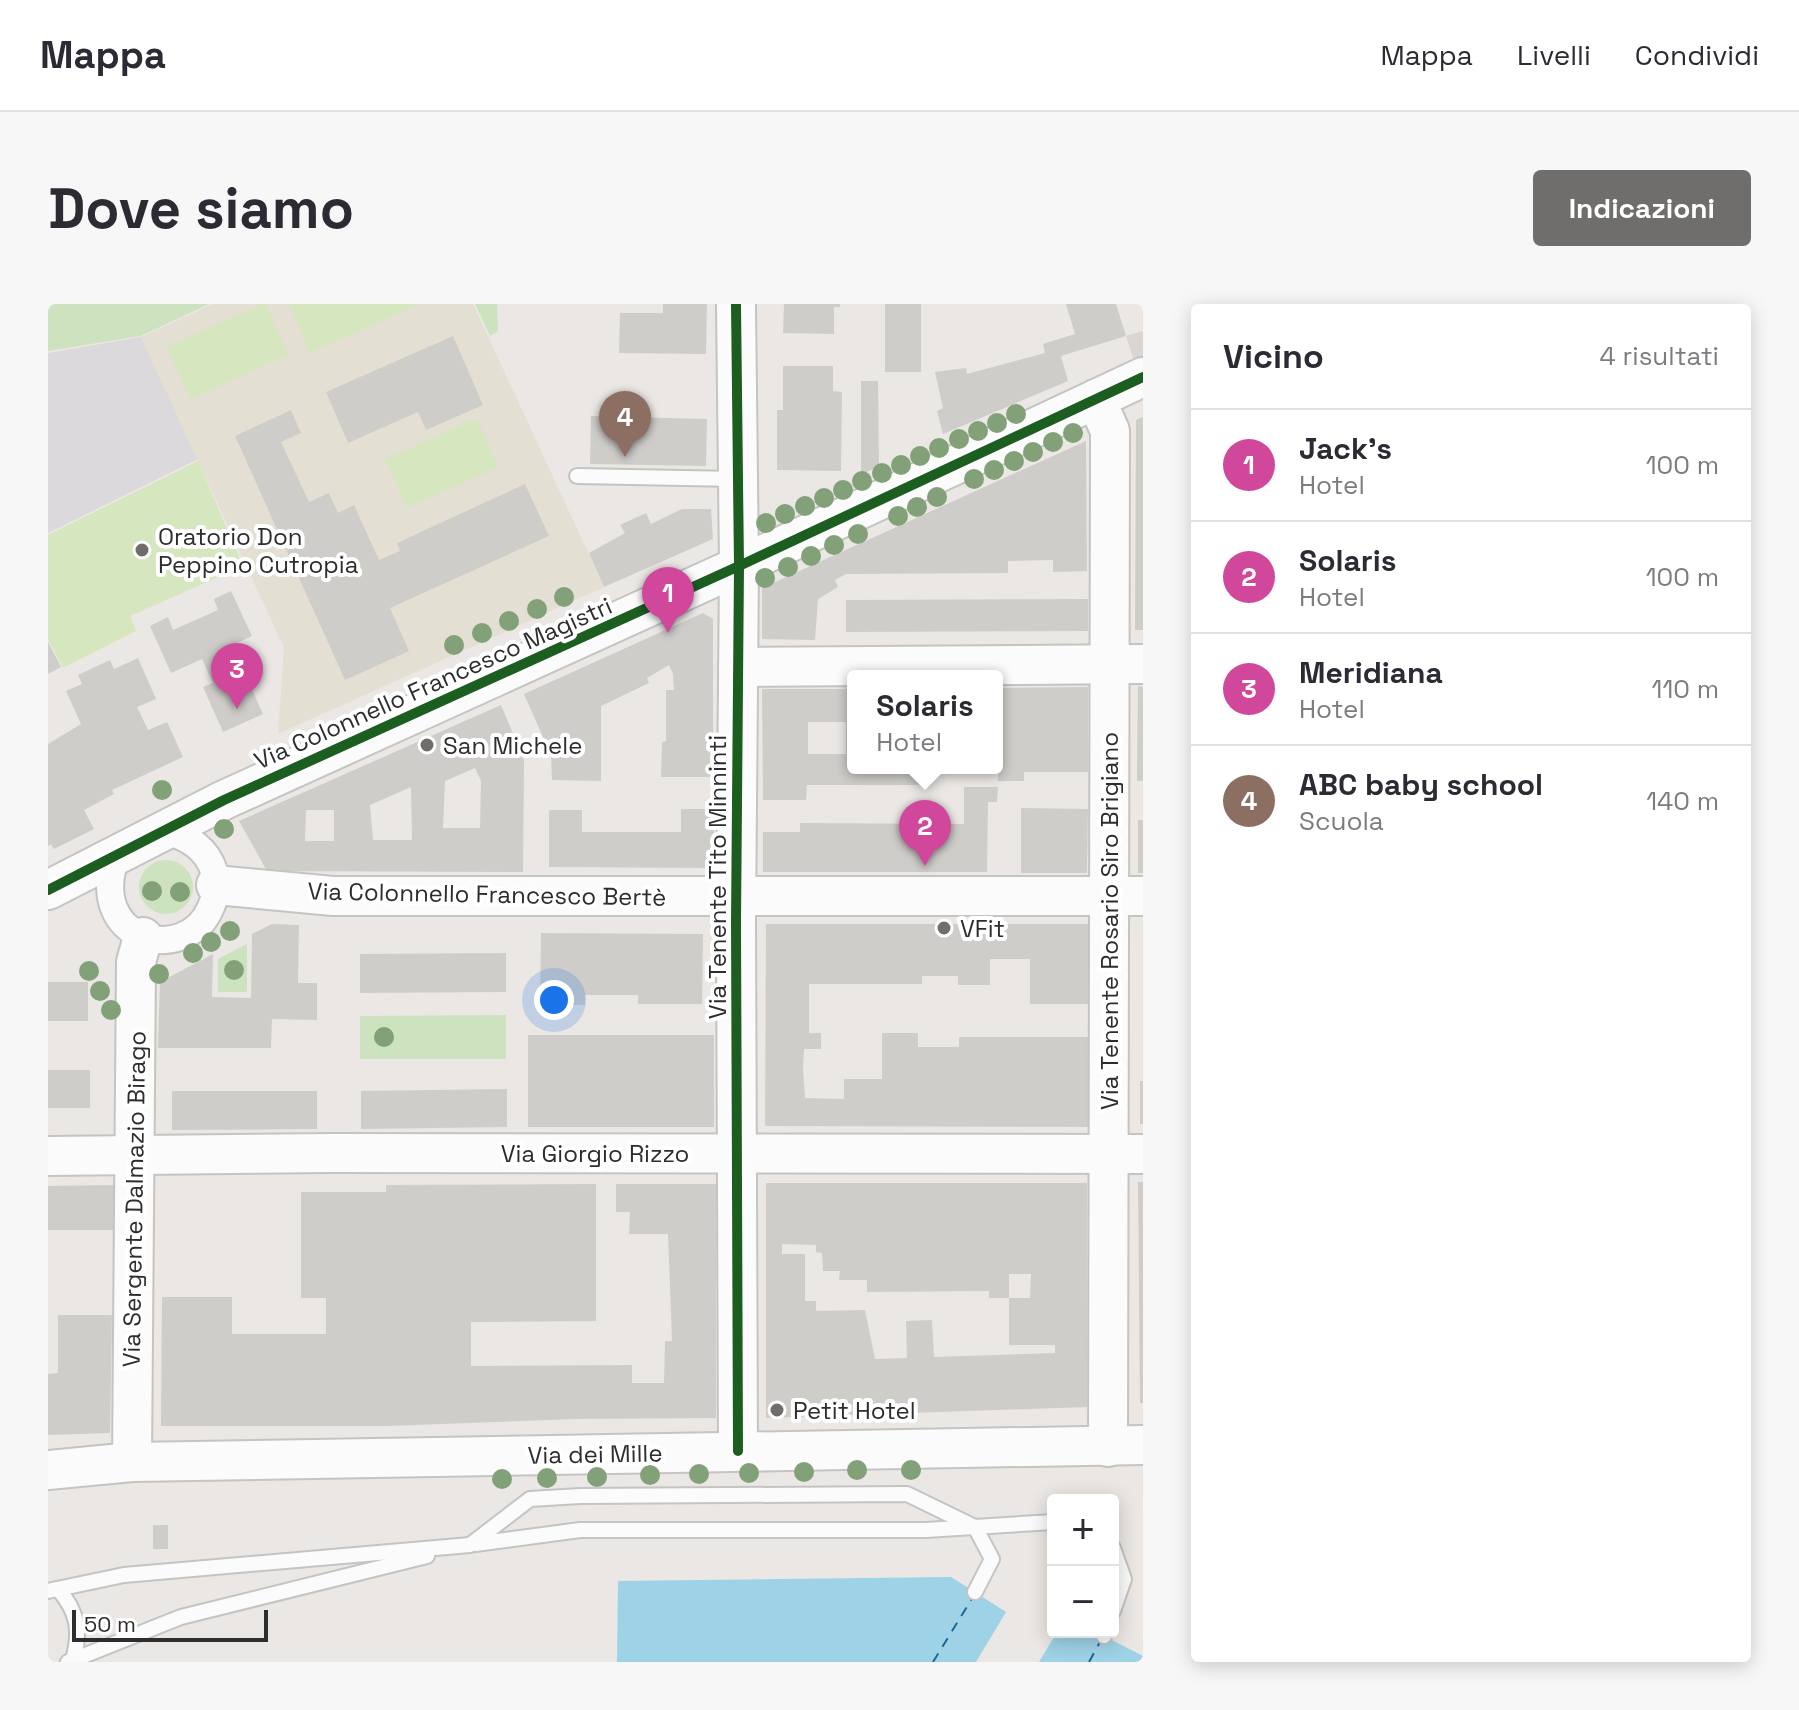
<!DOCTYPE html>
<html lang="it">
<head>
<meta charset="utf-8">
<style>
	:root { --surface:#fff; --page:#f7f7f7; --text:#2b2b33; --muted:#7c7c81; --line:#e1e1e2; --accent:#6f6e6d }
	body { margin:0; font-family:"Space Grotesk",sans-serif; background:var(--page); color:var(--text) }
	.controls { position:absolute; right:24px; bottom:24px; display:grid; overflow:hidden; border-radius:8px; box-shadow:0 4px 20px #0003 }
	.controls button { width:72px; height:72px; display:grid; place-items:center; padding:0; border:0; border-bottom:2px solid var(--line); background:var(--surface); color:var(--text); font:40px sans-serif }
	.scale { position:absolute; left:24px; bottom:20px; width:196px; box-sizing:border-box; padding-left:8px; border:4px solid #2d2d2d; border-top:0; font-size:22px; line-height:28px; white-space:nowrap; color:#2d2d2d; -webkit-text-stroke:6px #fff; paint-order:stroke }
	.you { position:absolute; left:506px; top:696px; width:28px; height:28px; margin:-20px; border:6px solid #fff; border-radius:50%; background:#1a73e8; box-shadow:0 0 0 12px #1a73e833 }
	.badge { display:grid; place-items:center; width:52px; height:52px; border-radius:50%; background:var(--accent); color:#fff; font-size:26px; font-weight:700 }
	.pin { position:absolute; translate:-50% -66px; filter:drop-shadow(0 2px 4px #0008) }
	.pin::after { content:''; position:absolute; top:42px; width:28px; height:24px; background:inherit; clip-path:polygon(0 0,100% 0,50% 100%) }
	.popup { position:absolute; left:799px; top:366px; width:156px; height:104px; box-sizing:border-box; display:grid; place-content:center; border-radius:8px; background:var(--surface); filter:drop-shadow(0 2px 6px #0005); font-size:26px; white-space:nowrap; color:var(--muted) }
	.popup b { font-size:30px; color:var(--text) }
	.popup::after { content:''; position:absolute; left:50%; top:100%; margin-left:-16px; border:16px solid transparent; border-top-color:var(--surface) }
	.list { margin:0; padding:0; list-style:none }
	h2 { display:flex; justify-content:space-between; align-items:center; height:104px; margin:0; padding:0 32px; font-size:34px }
	h2 small { font-size:26px; font-weight:400; color:var(--muted) }
	.list li { display:grid; grid-template-columns:52px 1fr auto; gap:24px; align-items:center; box-sizing:border-box; height:112px; padding:0 32px; border-top:2px solid var(--line) }
	.list b { display:block; font-size:30px; white-space:nowrap }
	.list p { margin:0; font-size:26px; white-space:nowrap; color:var(--muted) }
	.list em { font-size:26px; font-style:normal; color:var(--muted) }
	.map { position:relative; flex:none; width:1095px; height:1358px; overflow:hidden; border-radius:8px }
	header { display:flex; align-items:center; gap:48px; box-sizing:border-box; height:112px; padding:0 40px; background:var(--surface); border-bottom:2px solid var(--line) }
	header strong { font-size:38px }
	nav { display:flex; gap:44px; margin-inline-start:auto; font-size:28px }
	.intro { display:flex; align-items:center; justify-content:space-between; box-sizing:border-box; height:192px; padding:0 48px }
	h1 { margin:0; font-size:56px }
	.button { padding:20px 36px; border-radius:8px; background:var(--accent); color:#fff; font-size:28px; font-weight:700 }
	main { display:flex; gap:48px; padding:0 48px }
	aside { flex:1; background:var(--surface); border-radius:8px; box-shadow:0 4px 20px #0003 }
	.map>svg:first-child { display:block }
	.industrial { fill:#dbd9db }
	.education { fill:#e4dfd3 }
	.green { fill:#cde3c0 }
	.pitch { fill:#d6e6be }
	.plaza { fill:#d8d5d2 }
	.water { fill:#9ed2e6 }
	.lines { fill:none; stroke-linecap:round; stroke-linejoin:round }
	.ferry { stroke:#186997; stroke-width:2; stroke-dasharray:10 8; stroke-linecap:butt }
	.building { fill:#cfcdca; fill-rule:evenodd }
	.lane-casing { stroke:#c4c4c3; stroke-width:18 }
	.street-casing { stroke:#c4c4c3; stroke-width:30 }
	.secondary-casing { stroke:#c4c4c3; stroke-width:42 }
	.lane { stroke:#fcfbfb; stroke-width:14 }
	.street { stroke:#fcfbfb; stroke-width:26 }
	.secondary { stroke:#fcfbfb; stroke-width:38 }
	.cycleway-casing { stroke:#fff; stroke-width:15 }
	.cycleway { stroke:#1b5e20; stroke-width:10 }
	.tree { fill:#83a179 }
	.poi-dot { fill:#6f6e6d; stroke:#fff; stroke-width:3 }
	.labels { text-anchor:middle; dominant-baseline:central; stroke-width:8; stroke-linejoin:round; paint-order:stroke }
	.poi-label { font-size:24px; fill:#2d2d2d; stroke:#fff; text-anchor:start }
	.street-label { font-size:24px; fill:#2d2d2d; stroke:#fff }
</style>
</head>
<body>
<header>
<strong>Mappa</strong>
<nav><a>Mappa</a><a>Livelli</a><a>Condividi</a></nav>
</header>
<div class="intro"><h1>Dove siamo</h1><a class="button">Indicazioni</a></div>
<main>
<div class="map">
<svg width="1095" height="1358" viewBox="0 0 1095 1358">
	<rect width="100%" height="100%" fill="#eae7e4"/>
	<polygon class="industrial" points="93,33 150,155 0,229 0,49"/>
	<polygon class="education" points="165,0 425,0 556,283 230,430 236,344 93,33"/>
	<g class="green">
		<polygon points="0,0 161,0 93,32 0,47"/>
		<polygon points="427,0 449,0 450,27 442,32"/>
		<circle cx="118" cy="583" r="27"/>
		<polygon points="199,640 199,688 170,688 170,655"/>
		<polygon points="458,711 458,755 312,755 312,712"/>
	</g>
	<g class="pitch">
		<polygon points="214,0 218,0 240,51 142,95 119,43"/>
		<polygon points="241,0 372,0 262,49"/>
		<polygon points="429,114 450,163 359,204 337,155"/>
		<polygon points="150,157 195,262 82,312 88,327 15,364 0,335 0,231"/>
	</g>
	<polygon class="plaza" points="1095,27 1095,84 1078,32"/>
	<g class="water">
		<polygon points="903,1273 958,1308 928,1358 569,1358 570,1277"/>
		<polygon points="1009,1328 1048,1328 1095,1352 1095,1358 991,1358"/>
	</g>
	<g class="lines">
		<g class="ferry">
			<polyline points="885,1358 925,1293"/>
			<polyline points="1041,1358 1052,1338"/>
		</g>
	</g>
	<g class="building">
		<polygon points="615,0 659,0 658,50 571,49 572,9 615,9"/>
		<polygon points="736,0 792,0 792,3 786,3 786,30 735,29"/>
		<rect x="837" y="0" width="36" height="68"/>
		<polygon points="1018,0 1068,0 1078,32 1013,52 1020,77 895,130 889,107 895,104 887,68 918,64 919,70 997,49 995,40 1027,30"/>
		<polygon points="405,32 435,101 378,126 370,108 300,139 278,88"/>
		<polygon points="735,62 785,62 785,87 794,88 793,167 729,166 729,106 735,106"/>
		<polygon points="813,77 830,77 831,162 813,171"/>
		<polygon points="243,106 253,129 233,138 261,198 281,189 290,209 306,201 331,256 352,247 349,239 477,180 501,232 342,304 361,347 297,376 187,132"/>
		<polygon points="543,112 659,115 658,162 542,160"/>
		<polygon points="1095,113 1095,326 1087,326 1088,116"/>
		<polygon points="1038,137 1039,267 1005,268 1005,256 960,257 960,269 798,270 787,276 790,283 770,295 767,336 714,335 714,284"/>
		<polygon points="634,205 663,205 665,235 556,283 541,249 577,229 572,221 598,209 603,220"/>
		<polygon points="183,287 204,332 176,345 188,372 196,368 215,410 175,428 155,383 165,379 154,355 123,369 102,322 120,313 125,326 170,306 166,295"/>
		<polygon points="1040,295 1040,327 798,328 798,296"/>
		<polygon points="655,309 665,315 665,473 613,473 614,438 618,437 618,386 626,386 625,370 621,361 599,374 601,379 553,402 553,477 504,476 503,451 476,390"/>
		<polygon points="0,338 13,363 0,370"/>
		<polygon points="90,354 108,395 89,403 100,426 119,418 135,453 64,486 66,490 36,506 46,525 6,545 3,540 0,542 0,440 33,420 18,387 34,380 30,371 62,356 66,365"/>
		<polygon points="1090,382 1095,383 1095,477 1089,477"/>
		<polygon points="1040,383 1040,468 976,468 976,477 950,477 949,384"/>
		<path d="M714 385H805V464H878V481H759L758 496H715ZM760 418H798V450H760Z"/>
		<path d="M453 401 476 456 475 568 219 567 191 517ZM427 464 433 477 432 524H395L397 477ZM363 483 364 536H325L322 501ZM258 506H286V537H257Z"/>
		<polygon points="916,483 950,483 949,498 940,498 939,568 715,568 715,528 752,528 752,519 916,520"/>
		<polygon points="973,504 1040,505 1039,569 973,569"/>
		<polygon points="633,505 666,505 666,564 501,563 501,506 534,506 534,528 633,528"/>
		<rect x="1090" y="516" width="5" height="53"/>
		<polygon points="224,620 251,621 250,679 269,679 269,716 224,715 223,744 110,744 112,678 165,650 164,693 203,694 204,630"/>
		<polygon points="718,620 1040,620 1040,700 982,700 982,655 942,655 942,681 910,681 910,672 874,672 874,680 761,680 761,729 773,729 773,745 756,745 755,764 757,794 796,795 796,775 834,775 834,729 870,729 870,743 911,743 911,733 1041,733 1041,823 717,822"/>
		<polygon points="493,629 655,630 654,700 590,700 590,691 537,691 537,701 492,701"/>
		<polygon points="458,649 458,688 312,689 312,650"/>
		<rect x="0" y="678" width="40" height="39"/>
		<rect x="480" y="731" width="186" height="92"/>
		<rect x="0" y="766" width="42" height="38"/>
		<rect x="1092" y="777" width="3" height="43"/>
		<polygon points="459,785 459,823 313,825 313,787"/>
		<polygon points="124,787 269,787 269,825 124,826"/>
		<polygon points="1090,878 1095,878 1095,1099 1092,1099"/>
		<path d="M718 879H1039V1103L718 1114ZM734 940 768 941V948L774 949 775 967H792L791 976H819V988L941 987V994H961V1041H1007V1049L886 1053 884 1016 858 1017 859 1054 827 1055 817 1006 768 1007V997H757V950H734ZM961 970H983L982 994H961Z"/>
		<polygon points="548,880 548,1017 423,1018 423,1062 584,1061 584,1079 616,1079 617,1037 624,1037 620,930 581,930 582,908 568,908 568,880 668,880 668,1114 527,1115 339,1122 113,1122 114,993 184,993 184,1030 278,1030 278,994 253,994 253,888 338,888 338,881"/>
		<polygon points="66,881 66,926 0,926 0,882"/>
		<polygon points="10,1011 64,1011 62,1129 0,1131 0,1070 10,1069"/>
		<rect x="105" y="1221" width="15" height="24"/>
	</g>
	<g class="lines">
		<g class="lane-casing">
			<g id="lane">
				<polyline points="529,172 689,175"/>
				<polyline points="427,1240 532,1226 878,1226 1005,1218"/>
				<polyline points="1065,1244 1076,1275 1065,1307"/>
				<path d="M10 1285C30 1308 33 1327 25 1356"/>
				<polyline points="0,1287 76,1271 422,1241 482,1195 532,1192 859,1190 927,1223 944,1255 927,1288"/>
				<polyline points="1056,1332 1058,1328"/>
				<polyline points="20,1358 133,1313 379,1252"/>
			</g>
		</g>
		<g class="street-casing">
			<path id="street" d="M69 551C35 635 137 665 163 603 168 592 169 580 166 567 158 543 139 532 116 527"/>
		</g>
		<g class="secondary-casing">
			<g id="secondary">
				<polyline points="688,0 691,262 688,617 690,1147"/>
				<polyline points="1048,95 1062,127 1060,1143"/>
				<polyline points="690,363 1095,360"/>
				<polyline points="168,581 285,592 1095,592"/>
				<polyline points="0,586 176,496 691,262 1095,73"/>
				<polyline points="0,852 283,849 1095,850"/>
				<polyline points="84,1158 88,658 95,633"/>
				<polyline points="0,1166 84,1158 1095,1141"/>
			</g>
		</g>
		<use href="#lane" class="lane"/>
		<use href="#street" class="street"/>
		<use href="#secondary" class="secondary"/>
		<g class="cycleway-casing">
			<g id="cycleway">
				<polyline points="688,0 691,262 688,617 690,1147"/>
				<polyline points="0,586 176,496 691,262 1095,73"/>
			</g>
		</g>
		<use href="#cycleway" class="cycleway"/>
	</g>
	<g class="tree">
		<circle cx="968" cy="110" r="10"/>
		<circle cx="949" cy="119" r="10"/>
		<circle cx="930" cy="127" r="10"/>
		<circle cx="1025" cy="129" r="10"/>
		<circle cx="911" cy="135" r="10"/>
		<circle cx="1005" cy="138" r="10"/>
		<circle cx="891" cy="144" r="10"/>
		<circle cx="985" cy="148" r="10"/>
		<circle cx="872" cy="152" r="10"/>
		<circle cx="966" cy="157" r="10"/>
		<circle cx="853" cy="161" r="10"/>
		<circle cx="946" cy="166" r="10"/>
		<circle cx="834" cy="169" r="10"/>
		<circle cx="926" cy="175" r="10"/>
		<circle cx="814" cy="177" r="10"/>
		<circle cx="795" cy="186" r="10"/>
		<circle cx="889" cy="193" r="10"/>
		<circle cx="776" cy="194" r="10"/>
		<circle cx="757" cy="202" r="10"/>
		<circle cx="869" cy="203" r="10"/>
		<circle cx="737" cy="210" r="10"/>
		<circle cx="850" cy="212" r="10"/>
		<circle cx="718" cy="219" r="10"/>
		<circle cx="810" cy="230" r="10"/>
		<circle cx="786" cy="241" r="10"/>
		<circle cx="763" cy="252" r="10"/>
		<circle cx="740" cy="263" r="10"/>
		<circle cx="717" cy="274" r="10"/>
		<circle cx="516" cy="293" r="10"/>
		<circle cx="489" cy="305" r="10"/>
		<circle cx="461" cy="317" r="10"/>
		<circle cx="434" cy="329" r="10"/>
		<circle cx="406" cy="341" r="10"/>
		<circle cx="114" cy="486" r="10"/>
		<circle cx="176" cy="525" r="10"/>
		<circle cx="104" cy="587" r="10"/>
		<circle cx="132" cy="588" r="10"/>
		<circle cx="182" cy="627" r="10"/>
		<circle cx="163" cy="638" r="10"/>
		<circle cx="145" cy="649" r="10"/>
		<circle cx="186" cy="666" r="10"/>
		<circle cx="41" cy="667" r="10"/>
		<circle cx="111" cy="670" r="10"/>
		<circle cx="52" cy="687" r="10"/>
		<circle cx="63" cy="706" r="10"/>
		<circle cx="336" cy="733" r="10"/>
		<circle cx="809" cy="1166" r="10"/>
		<circle cx="863" cy="1166" r="10"/>
		<circle cx="756" cy="1168" r="10"/>
		<circle cx="701" cy="1169" r="10"/>
		<circle cx="651" cy="1170" r="10"/>
		<circle cx="602" cy="1171" r="10"/>
		<circle cx="549" cy="1173" r="10"/>
		<circle cx="499" cy="1174" r="10"/>
		<circle cx="454" cy="1175" r="10"/>
	</g>
	<g class="poi-dot">
		<circle cx="94" cy="246" r="8"/>
		<circle cx="379" cy="441" r="8"/>
		<circle cx="896" cy="624" r="8"/>
		<circle cx="729" cy="1106" r="8"/>
	</g>
	<g class="labels">
		<g class="poi-label">
			<text x="110" y="232">Oratorio Don<tspan x="110" dy="28">Peppino Cutropia</tspan></text>
			<text x="395" y="441">San Michele</text>
			<text x="912" y="624">VFit</text>
			<text x="745" y="1106">Petit Hotel</text>
		</g>
		<g class="street-label">
			<text transform="translate(385 379) rotate(-24)">Via Colonnello Francesco Magistri</text>
			<text transform="translate(669 573) rotate(-90)">Via Tenente Tito Minninti</text>
			<text transform="translate(439 590) rotate(1)">Via Colonnello Francesco Bertè</text>
			<text transform="translate(1061 617) rotate(-90)">Via Tenente Rosario Siro Brigiano</text>
			<text x="547" y="849">Via Giorgio Rizzo</text>
			<text transform="translate(86 895) rotate(-89)">Via Sergente Dalmazio Birago</text>
			<text transform="translate(547 1150) rotate(-1)">Via dei Mille</text>
		</g>
	</g>
</svg>
<div class="controls">
<button>+</button>
<button>−</button>
</div>
<div class="scale">50 m</div>
<div class="you"></div>
<div class="pin badge" style="left:620px;top:329px;background:#d1479c">1</div>
<div class="pin badge" style="left:877px;top:562px;background:#d1479c">2</div>
<div class="popup"><b>Solaris</b>Hotel</div>
<div class="pin badge" style="left:189px;top:405px;background:#d1479c">3</div>
<div class="pin badge" style="left:577px;top:153px;background:#8d6e63">4</div>
</div>
<aside>
<h2>Vicino<small>4 risultati</small></h2>
<ul class="list">
<li><span class="badge" style="background:#d1479c">1</span><div><b>Jack's</b><p>Hotel</p></div><em>100 m</em></li>
<li><span class="badge" style="background:#d1479c">2</span><div><b>Solaris</b><p>Hotel</p></div><em>100 m</em></li>
<li><span class="badge" style="background:#d1479c">3</span><div><b>Meridiana</b><p>Hotel</p></div><em>110 m</em></li>
<li><span class="badge" style="background:#8d6e63">4</span><div><b>ABC baby school</b><p>Scuola</p></div><em>140 m</em></li>
</ul>
</aside>
</main>
</body>
</html>
